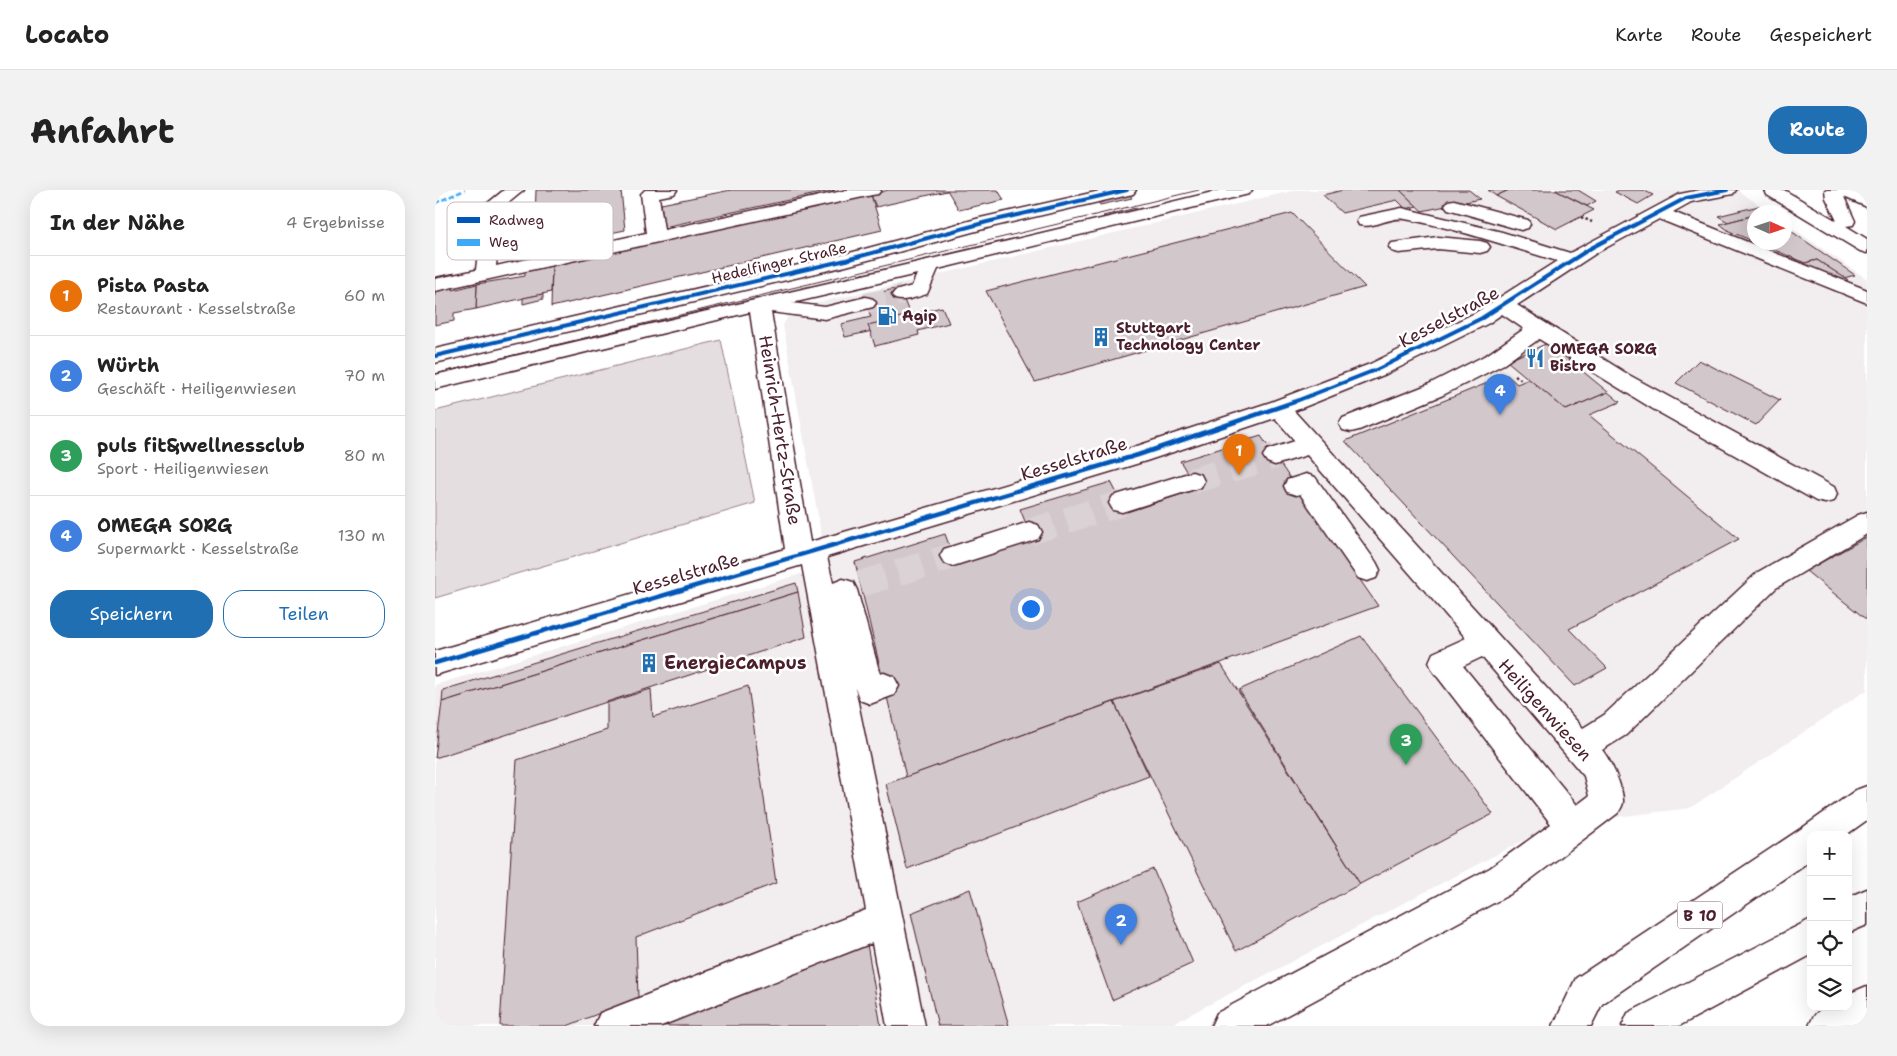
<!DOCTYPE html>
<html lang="de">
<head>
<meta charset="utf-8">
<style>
	:root { --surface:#fff; --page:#f2f2f2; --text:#222; --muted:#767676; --line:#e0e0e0; --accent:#1f6fb2 }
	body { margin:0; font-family:"Shantell Sans",sans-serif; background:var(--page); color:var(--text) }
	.controls { position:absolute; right:15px; bottom:15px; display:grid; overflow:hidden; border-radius:10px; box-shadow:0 5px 20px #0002 }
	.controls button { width:45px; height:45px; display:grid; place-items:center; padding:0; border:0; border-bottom:1px solid var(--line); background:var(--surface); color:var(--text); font:25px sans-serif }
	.compass { position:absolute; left:1312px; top:15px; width:45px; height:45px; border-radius:50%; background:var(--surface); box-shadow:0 5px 20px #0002; rotate:93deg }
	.you { position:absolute; left:595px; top:418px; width:18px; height:18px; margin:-12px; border:4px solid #fff; border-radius:50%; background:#1a73e8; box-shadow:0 0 0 8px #1a73e833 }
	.badge { display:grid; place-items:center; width:32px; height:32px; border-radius:50%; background:var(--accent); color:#fff; font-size:16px; font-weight:700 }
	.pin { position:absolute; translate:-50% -41px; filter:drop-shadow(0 1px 2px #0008) }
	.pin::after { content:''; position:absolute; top:26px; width:18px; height:15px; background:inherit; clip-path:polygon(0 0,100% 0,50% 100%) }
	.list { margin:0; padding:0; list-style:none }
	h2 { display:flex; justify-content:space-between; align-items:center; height:65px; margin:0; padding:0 20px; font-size:21px }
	h2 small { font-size:16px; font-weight:400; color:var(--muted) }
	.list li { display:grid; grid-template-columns:32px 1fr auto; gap:15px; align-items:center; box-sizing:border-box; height:80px; padding:0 20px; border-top:1px solid var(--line) }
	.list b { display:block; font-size:19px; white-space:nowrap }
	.list p { margin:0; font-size:16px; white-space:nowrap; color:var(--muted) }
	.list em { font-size:16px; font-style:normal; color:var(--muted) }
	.actions { display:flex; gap:10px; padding:15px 20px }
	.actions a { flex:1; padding:11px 0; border:1px solid var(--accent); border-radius:20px; text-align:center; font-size:18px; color:var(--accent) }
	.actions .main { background:var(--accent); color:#fff }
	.icon { flex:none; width:28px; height:28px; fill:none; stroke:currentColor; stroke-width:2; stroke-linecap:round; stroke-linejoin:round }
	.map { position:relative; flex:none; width:1432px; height:836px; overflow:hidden; border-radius:20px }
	header { display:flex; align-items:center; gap:30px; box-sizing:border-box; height:70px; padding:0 25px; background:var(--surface); border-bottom:1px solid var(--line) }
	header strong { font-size:24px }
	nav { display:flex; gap:28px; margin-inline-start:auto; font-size:18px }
	.intro { display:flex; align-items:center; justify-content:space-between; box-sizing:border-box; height:120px; padding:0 30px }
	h1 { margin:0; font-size:35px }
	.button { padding:12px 22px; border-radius:20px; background:var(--accent); color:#fff; font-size:18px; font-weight:700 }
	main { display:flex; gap:30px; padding:0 30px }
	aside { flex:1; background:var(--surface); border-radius:20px; box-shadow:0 5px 20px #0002 }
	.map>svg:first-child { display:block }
	.built { fill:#f2eeef }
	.green { fill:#e5dee0; stroke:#987e86 }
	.building { fill:#d2c7cb; stroke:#4a1f2b }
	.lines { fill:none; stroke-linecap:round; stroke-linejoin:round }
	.minor-tunnel-far1 { stroke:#dbd2d5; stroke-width:20; stroke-dasharray:20 10; stroke-linecap:butt }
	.minor-tunnel { stroke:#dbd2d5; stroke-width:26; stroke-dasharray:26 13; stroke-linecap:butt }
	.minor-casing { stroke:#4a1f2b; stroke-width:3 }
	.highway-casing { stroke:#4a1f2b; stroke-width:3 }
	.path { stroke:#4a1f2b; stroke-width:2.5; stroke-dasharray:2.5 2.5; stroke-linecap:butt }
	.minor { fill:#fff; fill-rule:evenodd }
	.highway { fill:#fff; fill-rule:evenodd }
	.tram { stroke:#4a1f2b; stroke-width:1 }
	.quiet { stroke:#3fa9f5; stroke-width:2.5; stroke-dasharray:5.5 2.5; stroke-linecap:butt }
	.cycleway-far1-casing { stroke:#fff; stroke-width:6 }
	.cycleway-casing { stroke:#fff; stroke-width:8 }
	.cycleway-far1 { stroke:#0057b8; stroke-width:4 }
	.cycleway { stroke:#0057b8; stroke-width:4.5 }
	.labels { text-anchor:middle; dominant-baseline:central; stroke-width:5; stroke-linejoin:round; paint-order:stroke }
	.far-street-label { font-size:15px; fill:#4a1f2b; stroke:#fff }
	.far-poi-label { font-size:15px; font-weight:bold; fill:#4a1f2b; stroke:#fff; text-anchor:start }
	.shield { fill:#fff; stroke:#80626b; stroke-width:1 }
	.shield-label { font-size:16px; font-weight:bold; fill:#4a1f2b }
	.street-label { font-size:18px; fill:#4a1f2b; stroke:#fff }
	.poi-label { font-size:18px; font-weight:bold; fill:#4a1f2b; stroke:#fff; text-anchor:start }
	.key { fill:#fff; stroke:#c9bcbf; stroke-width:1 }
	.key-label { font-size:14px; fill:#4a1f2b }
</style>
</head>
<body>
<header>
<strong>Locato</strong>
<nav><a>Karte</a><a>Route</a><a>Gespeichert</a></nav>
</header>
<div class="intro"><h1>Anfahrt</h1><a class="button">Route</a></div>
<main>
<aside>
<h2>In der Nähe<small>4 Ergebnisse</small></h2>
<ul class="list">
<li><span class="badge" style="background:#e8710a">1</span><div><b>Pista Pasta</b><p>Restaurant · Kesselstraße</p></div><em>60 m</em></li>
<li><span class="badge" style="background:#3f7fe0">2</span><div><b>Würth</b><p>Geschäft · Heiligenwiesen</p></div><em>70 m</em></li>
<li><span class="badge" style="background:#2e9e5b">3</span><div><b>puls fit&amp;wellnessclub</b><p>Sport · Heiligenwiesen</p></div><em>80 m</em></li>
<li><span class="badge" style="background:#3f7fe0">4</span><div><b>OMEGA SORG</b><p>Supermarkt · Kesselstraße</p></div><em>130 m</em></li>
</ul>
<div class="actions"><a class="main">Speichern</a><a>Teilen</a></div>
</aside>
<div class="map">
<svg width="1432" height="836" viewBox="0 0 1432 836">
	<rect width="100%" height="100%" fill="#fff"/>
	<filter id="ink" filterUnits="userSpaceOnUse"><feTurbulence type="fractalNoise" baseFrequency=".02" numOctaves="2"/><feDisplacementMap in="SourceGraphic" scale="10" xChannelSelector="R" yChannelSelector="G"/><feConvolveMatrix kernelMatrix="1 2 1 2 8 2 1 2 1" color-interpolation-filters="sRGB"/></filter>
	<g filter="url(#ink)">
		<polygon class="built" points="861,0 1302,0 1335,22 1320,22 1320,52 1350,52 1350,33 1432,89 1432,500 1255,618 1118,635 733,836 0,836 0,495 392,376 348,135 355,123 369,116"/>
		<polygon class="green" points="286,150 320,313 0,408 0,221"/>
		<g class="building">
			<polygon points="101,0 186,0 190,40 99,59"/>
			<polygon points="296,0 400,0 229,37 226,14"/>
			<polygon points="453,0 512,0 512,1 441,17 436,5"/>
			<polygon points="512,0 563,0 569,10 524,20"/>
			<polygon points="908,0 965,0 982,16 971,19 962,10 907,23 888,5"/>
			<polygon points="965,0 1034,0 1045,9 987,21"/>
			<polygon points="1053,0 1074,0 1061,6"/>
			<polygon points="1074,0 1120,0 1159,20 1122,39 1061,6"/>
			<polygon points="1120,0 1143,0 1161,11 1152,16"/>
			<polygon points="1184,0 1208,0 1218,5 1203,14 1180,2"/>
			<polygon points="436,5 447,40 116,117 117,76"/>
			<polygon points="695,5 697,8 665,15 663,12"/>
			<polygon points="1324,16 1334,22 1320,22 1320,25 1293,32 1283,26"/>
			<polygon points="701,18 703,21 671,29 668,26"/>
			<polygon points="857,23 930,97 600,192 551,101"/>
			<polygon points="1320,25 1320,52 1294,41 1285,34"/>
			<polygon points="1350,37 1420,85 1409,88 1382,70 1370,73 1321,52 1350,52"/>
			<polygon points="1382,70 1413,90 1408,91 1366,74"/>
			<polygon points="117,76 116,102 41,119 42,94 90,86 90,81"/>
			<polygon points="20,83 18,100 42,94 41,119 19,123 19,131 0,135 0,87"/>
			<polygon points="464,98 476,127 441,136 442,140 410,147 406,134 436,127 428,106"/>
			<polygon points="108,104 108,109 88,114 88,108"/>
			<polygon points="507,117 514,133 483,141 484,145 440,156 433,135"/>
			<polygon points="1113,153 1173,202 1131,220 1072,171"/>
			<polygon points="1264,170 1345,210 1321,235 1241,193"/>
			<polygon points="1072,185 1082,194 1094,189 1131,220 1173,202 1185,212 1154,225 1304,349 1134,439 1172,478 1140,496 910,251"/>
			<polygon points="826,246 943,416 471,587 420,372 510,344 521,374 598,351 585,319 676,292 692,322 762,299 745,271"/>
			<polygon points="1432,347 1432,430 1371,381"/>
			<polygon points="361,393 363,402 7,512 8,500"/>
			<polygon points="363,402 371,447 0,568 7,512"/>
			<polygon points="926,446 1058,624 925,694 804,500"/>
			<polygon points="786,474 925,694 801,761 679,512"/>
			<polygon points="313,496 341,693 201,747 203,808 132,836 65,836 82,570 172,540 172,513 216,499 218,527"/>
			<polygon points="679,512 714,586 472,679 451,594"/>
			<polygon points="718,679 758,773 677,810 642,712"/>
			<polygon points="535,699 574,836 503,836 476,723"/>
			<polygon points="432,754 446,836 222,836"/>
		</g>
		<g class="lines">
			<polyline class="minor-tunnel-far1" points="431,113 467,105"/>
			<g class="minor-tunnel">
				<polyline points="757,291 840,266"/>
				<polyline points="594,342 687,313"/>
				<polyline points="425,394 518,366"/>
			</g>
			<g class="minor-casing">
				<g id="minor">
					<polygon points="69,0 89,0 66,19 61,76 211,43 206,4 210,0 242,0 239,4 224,7 229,40 412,0 446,0 443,4 437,5 0,101 0,89 41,80 48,17"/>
					<polygon points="669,0 701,0 698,4 556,37 411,76 0,173 0,159 407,65 545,28"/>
					<path d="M786 0H817L814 4 503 79 492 104C481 107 471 112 460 109L457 105 460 101 477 96 482 84 357 113 390 117 431 107 438 109 441 113 438 117 390 129 336 122 375 352 696 258 836 212 935 174 1040 123 1122 71C1072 56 1021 38 970 29 955 26 940 39 924 35L922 31 924 27 967 18 1067 42 1135 63 1245 4 1265 0H1301L1298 4 1256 12 1238 22 1432 100V113L1224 29 1163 62 1082 115 1194 185 1399 297 1402 304 1399 311 1390 313 1381 311 1218 219 1104 149 1069 174 1008 205 924 240 916 242 908 240 904 234 908 228 992 195 1053 164 1089 139 1067 124 1054 133 951 184 859 221 1148 538 1169 525 1323 382 1423 325 1432 322V344L1341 398 1191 545 1167 560C1175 569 1189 599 1188 612 1188 615 1185 620 1183 623L1079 702 832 836H776L782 823 1055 678 1116 634 998 481 994 472 998 463 1031 448 872 265 840 275 832 272 828 266 832 260 860 251 840 228 711 271 392 367 398 393 408 389 418 392 422 400 445 484 449 483 459 487 464 496 459 505 435 514 425 510 420 498 490 836H452L437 753 226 836H159L165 823 431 720 367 375 0 485V461L350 359 315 122 0 199V185C262 122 525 64 786 0ZM1047 467 1149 586 1154 606 1142 615 1028 476Z"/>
					<polygon points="1330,0 1349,0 1402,31 1391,8 1390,0 1422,0 1432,5 1432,17 1409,7 1420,31 1418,35 1411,36 1432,49 1432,63 1425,61 1332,5"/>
					<polygon points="1019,10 1093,30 1095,34 1093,38 1086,40 1013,19 1010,15 1013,11"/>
					<polygon points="1003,47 1045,51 1052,53 1055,57 1052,61 1045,63 1003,59 964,63 957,61 954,57 957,53"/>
					<polygon points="757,282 766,285 769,291 766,297 687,322 678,320 674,313 678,306"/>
					<polygon points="871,284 880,287 941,372 945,380 941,388 932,391 923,388 865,304 861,305 852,302 849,296 852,290"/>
					<polygon points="594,332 603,335 607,342 603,349 518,376 509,373 505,366 509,359"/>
				</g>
			</g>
			<g class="highway-casing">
				<g id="highway">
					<polygon points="1432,596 1432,630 1411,645 1376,645 1376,670 1167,814 1156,836 1118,836 1141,788 1370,636 1421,600"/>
					<polygon points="1432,699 1432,735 1413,743 1413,707"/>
					<polygon points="1376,729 1376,765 1244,836 1187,836 1193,823"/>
					<path d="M1432 796V834L1374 836C1383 814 1392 817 1413 817V804Z"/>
				</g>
			</g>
			<g class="path">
				<polyline points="1146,27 1157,32"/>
				<polyline points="1080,185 1088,191"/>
			</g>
			<use href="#minor" class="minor"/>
			<use href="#highway" class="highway"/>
			<polyline class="tram" points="0,184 764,0"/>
			<polyline class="quiet" points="0,13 30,0"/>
			<g class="cycleway-far1-casing">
				<g id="cycleway-far1">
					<polyline points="0,166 411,70 552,32 692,0"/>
					<polyline points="856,213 943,179 1047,128 1156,58 1251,8 1292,0"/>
				</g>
			</g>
			<g class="cycleway-casing">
				<polyline id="cycleway" points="0,473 703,265 859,212"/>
			</g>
			<use href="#cycleway-far1" class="cycleway-far1"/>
			<use href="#cycleway" class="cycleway"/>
		</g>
	</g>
	<defs>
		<g id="fuel-bare" transform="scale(1.5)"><path d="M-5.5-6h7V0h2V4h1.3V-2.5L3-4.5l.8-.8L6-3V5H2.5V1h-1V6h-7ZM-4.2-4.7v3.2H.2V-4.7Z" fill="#1f6fb2" stroke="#fff" stroke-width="2.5" paint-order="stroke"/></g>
		<g id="building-bare" transform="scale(1.5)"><path d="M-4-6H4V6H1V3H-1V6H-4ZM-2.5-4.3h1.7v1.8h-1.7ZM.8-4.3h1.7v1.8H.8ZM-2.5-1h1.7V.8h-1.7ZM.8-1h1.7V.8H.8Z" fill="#1f6fb2" stroke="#fff" stroke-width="2.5" paint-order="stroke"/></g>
		<g id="restaurant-bare" transform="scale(1.5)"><path d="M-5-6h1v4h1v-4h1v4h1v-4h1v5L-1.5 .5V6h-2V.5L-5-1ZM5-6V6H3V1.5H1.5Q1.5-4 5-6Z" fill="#1f6fb2" stroke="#fff" stroke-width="2.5" paint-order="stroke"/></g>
	</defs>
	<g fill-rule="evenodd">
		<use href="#fuel-bare" x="452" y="126"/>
		<use href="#building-bare" x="666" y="147"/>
		<use href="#restaurant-bare" x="1100" y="168"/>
		<use href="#building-bare" x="214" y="473"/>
	</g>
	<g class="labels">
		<g class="far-street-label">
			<text transform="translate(344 73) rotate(-13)">Hedelfinger Straße</text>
		</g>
		<g class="far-poi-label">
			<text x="467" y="126">Agip</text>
			<text x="681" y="138">Stuttgart<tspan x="681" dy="17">Technology Center</tspan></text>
			<text x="1115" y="159">OMEGA SORG<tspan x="1115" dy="17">Bistro</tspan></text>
		</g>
		<rect class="shield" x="1242.5" y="711.5" width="45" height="27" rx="4"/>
		<g class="shield-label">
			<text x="1265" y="725">B 10</text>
		</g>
		<g class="street-label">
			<text transform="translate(1014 127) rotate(-28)">Kesselstraße</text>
			<text transform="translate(345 240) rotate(81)">Heinrich-Hertz-Straße</text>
			<text transform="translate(639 269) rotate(-17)">Kesselstraße</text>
			<text transform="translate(251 384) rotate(-16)">Kesselstraße</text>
			<text transform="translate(1110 520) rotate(48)">Heiligenwiesen</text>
		</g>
		<g class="poi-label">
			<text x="229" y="473">EnergieCampus</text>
		</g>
	</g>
	<rect x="12" y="12" width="166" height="58" rx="8" class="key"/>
	<rect x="22" y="27" width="23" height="6" fill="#0057b8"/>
	<rect x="22" y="49" width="23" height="7" fill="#3fa9f5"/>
	<g class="key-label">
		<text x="54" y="35">Radweg</text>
		<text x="54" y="57">Weg</text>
	</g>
</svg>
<div class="controls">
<button>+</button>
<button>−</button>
<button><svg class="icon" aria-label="locate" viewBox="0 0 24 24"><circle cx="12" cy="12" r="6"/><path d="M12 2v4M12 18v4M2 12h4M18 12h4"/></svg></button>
<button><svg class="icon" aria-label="layers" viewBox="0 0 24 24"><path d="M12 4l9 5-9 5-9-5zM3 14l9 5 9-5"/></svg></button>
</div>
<svg class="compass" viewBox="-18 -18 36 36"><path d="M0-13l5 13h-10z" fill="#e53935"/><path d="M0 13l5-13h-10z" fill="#767676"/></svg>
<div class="you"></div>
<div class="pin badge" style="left:804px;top:285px;background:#e8710a">1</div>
<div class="pin badge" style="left:686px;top:755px;background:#3f7fe0">2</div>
<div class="pin badge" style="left:971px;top:575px;background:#2e9e5b">3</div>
<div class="pin badge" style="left:1065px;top:225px;background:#3f7fe0">4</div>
</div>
</main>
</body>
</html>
